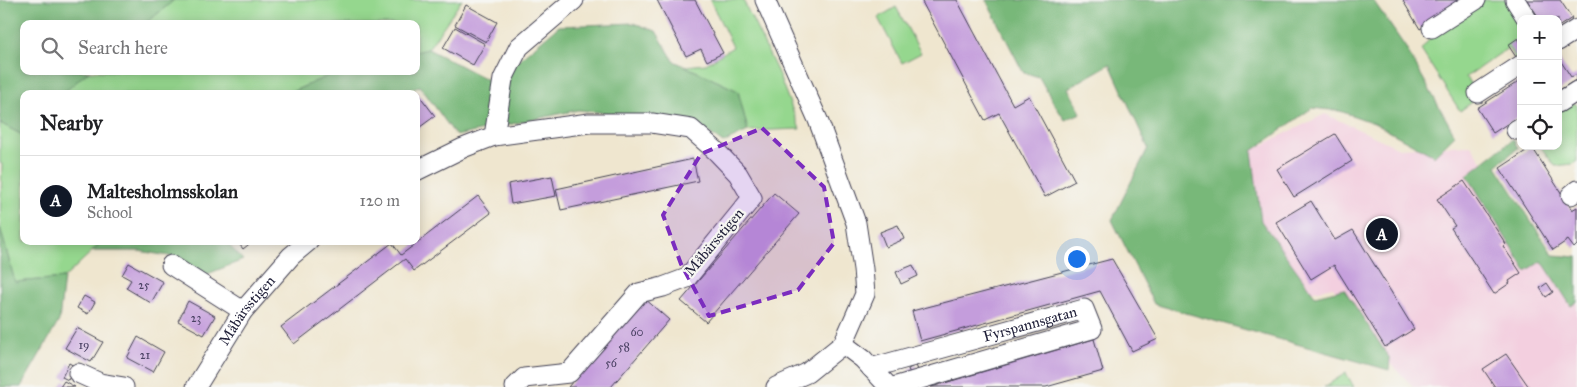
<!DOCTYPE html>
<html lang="en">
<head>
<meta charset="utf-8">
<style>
	:root { --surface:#fff; --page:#f6f6f6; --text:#202124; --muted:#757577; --line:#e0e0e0; --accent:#111827 }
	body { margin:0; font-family:"IM FELL Great Primer",serif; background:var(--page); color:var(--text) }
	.controls { position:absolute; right:15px; top:15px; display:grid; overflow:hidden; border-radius:10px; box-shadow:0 2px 12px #0003 }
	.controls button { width:45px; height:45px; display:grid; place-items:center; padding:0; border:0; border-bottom:1px solid var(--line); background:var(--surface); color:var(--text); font:25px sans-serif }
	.you { position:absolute; left:1076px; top:258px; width:18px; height:18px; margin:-12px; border:4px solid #fff; border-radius:50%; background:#1a73e8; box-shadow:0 0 0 8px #1a73e833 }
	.badge { display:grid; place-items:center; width:32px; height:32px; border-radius:50%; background:var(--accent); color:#fff; font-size:16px; font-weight:700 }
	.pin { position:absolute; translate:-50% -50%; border:2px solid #fff; box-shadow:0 1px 5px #0006 }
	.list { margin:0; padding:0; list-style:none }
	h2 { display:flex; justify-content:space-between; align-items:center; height:65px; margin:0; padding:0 20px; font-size:21px }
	h2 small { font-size:16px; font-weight:400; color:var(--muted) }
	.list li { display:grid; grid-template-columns:32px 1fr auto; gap:15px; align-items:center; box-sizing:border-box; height:90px; padding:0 20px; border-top:1px solid var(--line) }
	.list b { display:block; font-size:19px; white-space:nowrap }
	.list p { margin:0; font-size:16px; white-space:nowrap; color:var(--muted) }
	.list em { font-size:16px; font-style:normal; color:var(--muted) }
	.icon { flex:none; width:28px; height:28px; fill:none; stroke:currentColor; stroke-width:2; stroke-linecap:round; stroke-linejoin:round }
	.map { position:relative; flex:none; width:1577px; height:387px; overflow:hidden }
	.search { position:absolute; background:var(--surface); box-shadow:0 2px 12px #0003; left:20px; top:20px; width:400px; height:55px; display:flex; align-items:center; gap:12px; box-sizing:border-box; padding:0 18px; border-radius:10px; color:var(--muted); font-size:19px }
	.panel { position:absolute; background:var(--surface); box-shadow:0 2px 12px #0003; left:20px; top:90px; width:400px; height:155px; border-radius:10px }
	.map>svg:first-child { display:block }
	.built { fill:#f3cfdf }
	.green { fill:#95d78e; stroke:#5c7c64 }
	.forest { fill:#78b879; stroke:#4d6d5a }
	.building { fill:#c49ddc }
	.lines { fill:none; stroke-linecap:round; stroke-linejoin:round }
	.minor-casing { stroke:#413f51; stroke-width:21 }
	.minor { stroke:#fff; stroke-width:19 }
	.marked { fill:#7b2cbf; fill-opacity:0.2; stroke:#7b2cbf; stroke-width:4; stroke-dasharray:10 6; stroke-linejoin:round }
	.labels { text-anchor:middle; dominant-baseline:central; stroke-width:4.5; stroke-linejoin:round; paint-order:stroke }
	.number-label { font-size:12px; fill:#4a4163 }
	.street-label { font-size:15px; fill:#22223b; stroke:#f6f6f2 }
</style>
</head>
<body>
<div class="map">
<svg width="1577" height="387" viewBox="0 0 1577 387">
	<rect width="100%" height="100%" fill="#f6f6f2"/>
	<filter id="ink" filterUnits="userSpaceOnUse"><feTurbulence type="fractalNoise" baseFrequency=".02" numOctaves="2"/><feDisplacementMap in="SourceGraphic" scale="10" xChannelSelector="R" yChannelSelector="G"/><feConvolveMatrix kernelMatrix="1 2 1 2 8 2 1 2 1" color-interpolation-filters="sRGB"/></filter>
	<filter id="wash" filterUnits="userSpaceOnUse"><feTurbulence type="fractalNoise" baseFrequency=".0096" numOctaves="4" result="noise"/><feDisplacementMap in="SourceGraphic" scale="20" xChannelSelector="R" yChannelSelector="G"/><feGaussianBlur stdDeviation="1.12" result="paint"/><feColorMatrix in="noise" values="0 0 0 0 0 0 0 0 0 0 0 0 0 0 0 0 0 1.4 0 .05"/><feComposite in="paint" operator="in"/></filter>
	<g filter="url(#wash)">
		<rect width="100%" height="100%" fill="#efe6cf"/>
		<polygon class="built" points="1325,114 1399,148 1471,145 1577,299 1577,387 1414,387 1385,359 1333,287 1281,298 1190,181"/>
		<g class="green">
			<polygon points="174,0 462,0 428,49 416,52 416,24 145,24"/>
			<polygon points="710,0 743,0 778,73 800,129 748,131 738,91 685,66 706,64 733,47"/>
			<polygon points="1482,0 1507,0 1521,19 1521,59 1517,62 1508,48 1466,77 1479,97 1460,111 1421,50 1436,30"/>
			<polygon points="896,7 921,53 902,63 878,18"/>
			<polygon points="89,71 339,71 287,94 62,94"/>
			<polygon points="1573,103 1577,105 1577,161 1573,164 1555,166 1540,146 1558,146 1558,109"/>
			<polygon points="0,123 24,136 24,241 103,241 64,278 15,282 0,227 2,164 0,163"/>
			<polygon points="1346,373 1354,387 1324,387"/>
		</g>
		<g class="forest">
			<polygon points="0,0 174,0 145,24 24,24 24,71 89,71 62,94 24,94 24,136 0,123"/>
			<polygon points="986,0 1373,0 1406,48 1455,135 1434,156 1374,123 1340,111 1312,108 1252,151 1261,221 1315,296 1344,289 1390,359 1389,370 1154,304 1112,220 1148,148 1110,64 1068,88 1081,113 1065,120 1053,102 1039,77 1023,72"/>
			<polygon points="634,23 656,31 674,61 738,91 748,131 723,143 694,122 578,110 456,136 420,86 395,94 287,94 339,71 416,71 416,52 428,49 492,82 559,26"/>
			<polygon points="1513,139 1518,148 1496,166 1553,255 1577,257 1577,302 1571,306 1542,261 1526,271 1467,175"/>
			<polygon points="0,227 15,282 64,278 59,321 21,387 0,387"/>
			<polygon points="103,241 225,241 243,260 205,275 169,256 139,251 92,251"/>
		</g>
		<g id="blocks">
			<g class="building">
				<polygon points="657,0 695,0 723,53 707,61 701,49 686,56"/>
				<polygon points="921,0 957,0 1013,105 1029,96 1075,181 1045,197 999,113 985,120"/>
				<polygon points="1404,0 1466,0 1420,29 1403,1"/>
				<polygon points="1527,0 1560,0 1572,18 1558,27 1558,19 1540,19"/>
				<polygon points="466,5 497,22 486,42 455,25"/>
				<polygon points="455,27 485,44 473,65 443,48"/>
				<polygon points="1518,38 1521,43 1521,55 1516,57 1508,45"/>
				<polygon points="1558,57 1571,77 1577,74 1577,79 1558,91"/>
				<polygon points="1521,80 1521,115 1493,133 1477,108"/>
				<polygon points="416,91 435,116 416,130 416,94 413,94"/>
				<polygon points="1335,134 1352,161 1294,197 1277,169"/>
				<polygon points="1532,147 1572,210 1577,207 1577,245 1574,248 1568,240 1553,250 1500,168"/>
				<polygon points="693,159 698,181 561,210 556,189"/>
				<polygon points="552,176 556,196 511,204 508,184"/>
				<polygon points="1464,181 1506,244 1503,246 1521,273 1509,281 1510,283 1494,294 1451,228 1455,226 1437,199"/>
				<polygon points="774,193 799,214 706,322 681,301"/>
				<polygon points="478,196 491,213 414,271 405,259 294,344 281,327 392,243 401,255"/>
				<polygon points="1311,201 1335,240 1353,230 1414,329 1385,347 1334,265 1311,279 1276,222"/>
				<polygon points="898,225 904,239 886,247 880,232"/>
				<polygon points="237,241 253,241 243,249"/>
				<polygon points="1112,259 1158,339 1132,351 1100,291 920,341 912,311"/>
				<polygon points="129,263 163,282 151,303 126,288 131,280 122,275"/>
				<polygon points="913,265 918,276 901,284 896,272"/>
				<polygon points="1547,283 1553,292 1546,297 1540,288"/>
				<polygon points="84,296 95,302 88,314 77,308"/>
				<polygon points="644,298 669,320 611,387 568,387"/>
				<polygon points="188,301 215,316 204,335 178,321"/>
				<polygon points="77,328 103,342 91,362 65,348"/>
				<polygon points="138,337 164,352 153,372 127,358"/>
				<polygon points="1094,339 1103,371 1046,387 931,387"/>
				<polygon points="1506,354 1529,387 1495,387 1483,369"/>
				<polygon points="69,363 76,367 68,380 62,377"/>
				<polygon points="916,365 919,373 911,376 908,369"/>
				<polygon points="64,381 75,387 60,387"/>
			</g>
		</g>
	</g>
	<g filter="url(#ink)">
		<use href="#blocks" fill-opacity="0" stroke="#413f51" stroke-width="1"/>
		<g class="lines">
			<g class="minor-casing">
				<g id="minor">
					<polyline points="765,0 818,120 856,223 863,269 865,294 843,344 807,373 776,387"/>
					<polyline points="1515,0 1527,19"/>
					<polyline points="1432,28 1476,0"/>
					<polyline points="1558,41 1577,29"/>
					<polyline points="1478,93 1521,65"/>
					<polyline points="1558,103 1577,91"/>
					<polyline points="1516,130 1521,127"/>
					<polyline points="494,136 589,123 652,123 691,129 715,150 738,174 752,198 687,278 663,287 639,293 569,373 524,378 515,387"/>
					<polyline points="416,171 463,148 494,136 503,79 519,47 574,0"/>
					<polyline points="1571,195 1577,190"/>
					<polyline points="171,265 243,311"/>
					<polyline points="843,344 863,359 889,387"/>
					<path id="s1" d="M871 368 1084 309 1092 329 893 387"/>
					<polyline points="78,373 100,383 124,387"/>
					<path id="s2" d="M196 387 243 311 291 256 309 241"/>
				</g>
			</g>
			<use href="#minor" class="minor"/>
		</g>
	</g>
	<path class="marked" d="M762 128 824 187 834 243 798 290 709 316 681 264 663 215 701 154Z"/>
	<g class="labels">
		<g class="number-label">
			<text x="144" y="285">25</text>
			<text x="196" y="318">23</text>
			<text x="637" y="332">60</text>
			<text x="84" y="345">19</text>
			<text x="624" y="347">58</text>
			<text x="145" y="355">21</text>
			<text x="611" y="363">56</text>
		</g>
		<g class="street-label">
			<text transform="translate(714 242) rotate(-50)">Måbärsstigen</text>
			<text stroke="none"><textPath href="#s2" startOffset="92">Måbärsstigen</textPath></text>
			<text stroke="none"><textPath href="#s1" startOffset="165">Fyrspannsgatan</textPath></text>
		</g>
	</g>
</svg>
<div class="controls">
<button>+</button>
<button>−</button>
<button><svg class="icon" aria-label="locate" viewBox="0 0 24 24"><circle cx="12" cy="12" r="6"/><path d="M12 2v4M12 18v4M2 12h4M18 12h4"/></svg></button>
</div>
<div class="you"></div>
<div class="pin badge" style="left:1382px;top:234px">A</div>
<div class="search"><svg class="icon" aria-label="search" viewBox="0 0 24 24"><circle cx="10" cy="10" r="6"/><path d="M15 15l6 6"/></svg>Search here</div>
<section class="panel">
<h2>Nearby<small></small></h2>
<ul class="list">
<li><span class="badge">A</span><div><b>Maltesholmsskolan</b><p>School</p></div><em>120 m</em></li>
</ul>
</section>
</div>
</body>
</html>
